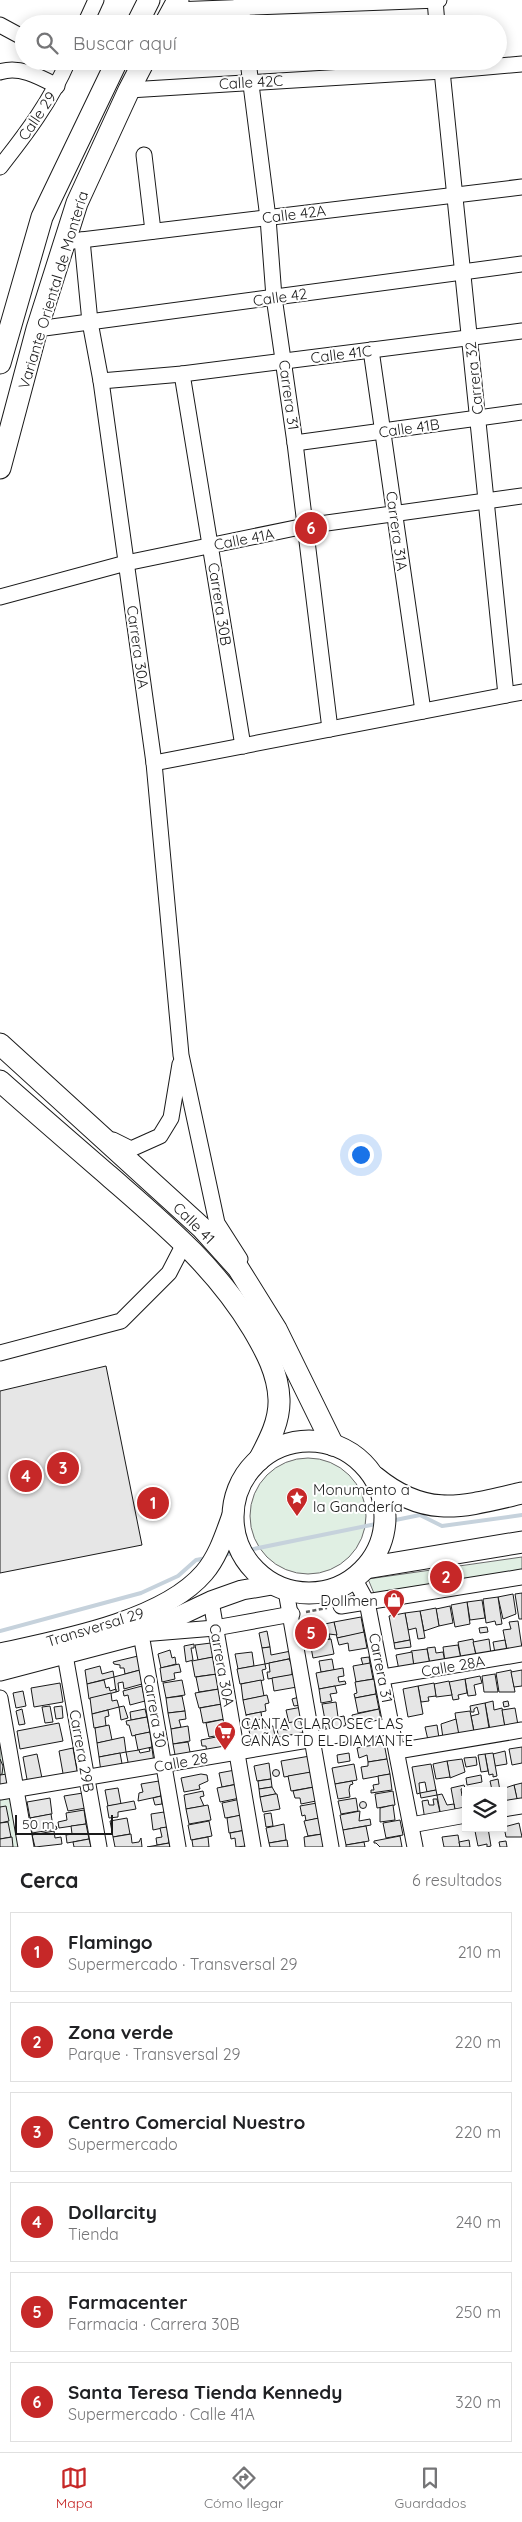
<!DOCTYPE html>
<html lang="es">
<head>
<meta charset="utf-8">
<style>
	:root { --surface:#fff; --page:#f6f6f6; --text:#202124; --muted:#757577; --line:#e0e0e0; --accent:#c62828 }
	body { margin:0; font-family:Quicksand,sans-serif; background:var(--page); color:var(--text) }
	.controls { position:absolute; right:15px; bottom:15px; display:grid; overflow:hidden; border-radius:0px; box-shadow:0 2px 12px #0003 }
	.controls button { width:45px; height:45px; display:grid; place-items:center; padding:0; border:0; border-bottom:1px solid var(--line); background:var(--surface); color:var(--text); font:25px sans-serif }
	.scale { position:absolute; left:15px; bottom:12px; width:98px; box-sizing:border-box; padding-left:5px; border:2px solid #1a1a1a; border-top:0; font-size:14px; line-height:18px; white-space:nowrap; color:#1a1a1a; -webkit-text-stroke:4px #fff; paint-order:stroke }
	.you { position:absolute; left:360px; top:1154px; width:18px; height:18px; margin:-12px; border:4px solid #fff; border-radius:50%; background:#1a73e8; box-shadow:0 0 0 8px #1a73e833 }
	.badge { display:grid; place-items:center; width:32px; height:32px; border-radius:50%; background:var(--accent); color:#fff; font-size:16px; font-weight:700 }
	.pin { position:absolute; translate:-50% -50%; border:2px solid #fff; box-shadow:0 1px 5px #0006 }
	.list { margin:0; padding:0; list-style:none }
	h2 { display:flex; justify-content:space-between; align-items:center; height:65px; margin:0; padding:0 20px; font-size:21px }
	h2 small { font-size:16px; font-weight:400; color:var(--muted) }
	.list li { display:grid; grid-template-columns:32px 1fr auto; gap:15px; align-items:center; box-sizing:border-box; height:80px; margin:0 10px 10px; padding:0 10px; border:1px solid var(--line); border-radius:0px }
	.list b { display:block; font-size:19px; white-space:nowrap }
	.list p { margin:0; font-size:16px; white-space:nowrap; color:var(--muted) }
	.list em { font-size:16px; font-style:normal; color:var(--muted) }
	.icon { flex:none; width:28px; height:28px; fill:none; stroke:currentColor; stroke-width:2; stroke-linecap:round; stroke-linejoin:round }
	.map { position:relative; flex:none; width:522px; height:1847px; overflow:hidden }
	.search { position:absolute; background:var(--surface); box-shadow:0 2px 12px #0003; left:15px; right:15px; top:15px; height:55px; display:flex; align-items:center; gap:12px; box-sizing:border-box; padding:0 18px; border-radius:28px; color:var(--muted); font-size:19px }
	.sheet { height:605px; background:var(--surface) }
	nav { display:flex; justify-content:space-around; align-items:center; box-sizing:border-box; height:70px; border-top:1px solid var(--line); background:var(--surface); font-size:14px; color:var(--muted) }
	nav a { display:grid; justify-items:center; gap:2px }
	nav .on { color:var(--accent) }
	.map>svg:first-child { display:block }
	.green { fill:#e0efe3; stroke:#6a6a6a }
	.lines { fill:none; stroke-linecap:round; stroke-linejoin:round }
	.stream { stroke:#c6d2dc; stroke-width:4 }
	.building { fill:#e6e6e6; stroke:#1a1a1a }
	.minor-casing { stroke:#1a1a1a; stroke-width:17 }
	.major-casing { stroke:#1a1a1a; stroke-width:21 }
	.highway-casing { stroke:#1a1a1a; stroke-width:23 }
	.path { stroke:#5f5f5f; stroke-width:2.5; stroke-dasharray:4 2.5; stroke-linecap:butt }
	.minor { stroke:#fff; stroke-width:15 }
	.major { stroke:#fff; stroke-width:19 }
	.highway { stroke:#fff; stroke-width:21 }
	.labels { text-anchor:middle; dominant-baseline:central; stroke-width:4; stroke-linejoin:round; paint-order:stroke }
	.street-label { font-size:15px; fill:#1a1a1a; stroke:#fff }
	.poi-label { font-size:15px; fill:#1a1a1a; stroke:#fff; text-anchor:start }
</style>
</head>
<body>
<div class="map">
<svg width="522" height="1847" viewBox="0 0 522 1847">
	<rect width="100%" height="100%" fill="#fff"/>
	<g class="green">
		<circle cx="308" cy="1516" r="58"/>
		<polygon points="522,1557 522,1574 376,1598 368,1579"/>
		<polygon points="0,1716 21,1847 0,1847"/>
	</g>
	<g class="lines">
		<g class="stream">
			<polyline points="224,1555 420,1515 442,1526 522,1515"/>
			<polyline points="0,1631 141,1593 178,1576 196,1560 207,1558"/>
		</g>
	</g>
	<g class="building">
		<polygon points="106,1366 142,1545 0,1573 0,1391"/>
		<polygon points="522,1593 522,1619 519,1619 515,1594"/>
		<polygon points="513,1594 516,1614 503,1619 498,1597"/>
		<polygon points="498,1597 502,1624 496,1625 495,1621 486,1623 483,1599"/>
		<polygon points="482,1600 485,1618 470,1620 467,1602"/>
		<polygon points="467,1602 470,1624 455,1627 451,1605"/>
		<polygon points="450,1606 453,1623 439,1626 436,1609"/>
		<polygon points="436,1608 439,1626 424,1631 420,1611"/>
		<polygon points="420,1611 425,1638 418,1639 416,1628 408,1630 405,1613"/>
		<polygon points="405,1613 410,1640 394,1643 389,1616"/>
		<polygon points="361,1617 364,1633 337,1638 334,1622"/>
		<polygon points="518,1621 522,1648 507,1650 503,1630 511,1629 509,1622"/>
		<polygon points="334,1622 337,1635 329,1634 330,1639 310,1642 307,1628"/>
		<polygon points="487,1627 488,1632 480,1633 479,1628"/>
		<polygon points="267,1631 270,1647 262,1648 259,1633"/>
		<polygon points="364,1632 367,1648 349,1651 348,1643 339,1645 337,1638"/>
		<polygon points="331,1639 334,1654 313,1658 310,1642"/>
		<polygon points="473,1639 476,1656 461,1659 458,1642"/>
		<polygon points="489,1639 491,1654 476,1654 473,1642"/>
		<polygon points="410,1640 411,1647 395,1649 394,1643"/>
		<polygon points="505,1640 507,1651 495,1653 493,1642"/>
		<polygon points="211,1643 214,1657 198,1660 195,1645"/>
		<polygon points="194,1644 194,1648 191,1648 193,1660 186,1662 184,1646"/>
		<polygon points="458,1645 461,1659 445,1662 443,1647"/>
		<polygon points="270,1647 271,1655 291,1651 293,1658 265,1664 262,1648"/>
		<polygon points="435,1647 436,1653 443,1652 445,1662 430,1665 427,1648"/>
		<polygon points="427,1649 430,1665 414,1667 411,1651"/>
		<polygon points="170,1650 172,1658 175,1657 176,1664 161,1668 158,1654"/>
		<polygon points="252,1652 254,1666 238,1669 235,1654"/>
		<polygon points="412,1652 414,1667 399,1670 396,1655"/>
		<polygon points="138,1656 140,1670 125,1674 124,1668 120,1668 120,1665 114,1664 113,1662"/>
		<polygon points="213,1657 217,1674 195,1677 192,1661"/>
		<polygon points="369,1657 370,1663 363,1665 361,1658"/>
		<polygon points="289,1659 292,1665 292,1675 268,1679 267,1672 270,1672 269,1663"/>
		<polygon points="332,1659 334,1670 321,1672 319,1661"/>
		<polygon points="370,1663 373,1679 356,1682 353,1666"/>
		<polygon points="179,1664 181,1672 174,1673 175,1679 162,1682 160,1668"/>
		<polygon points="265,1664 266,1669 262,1670 264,1680 240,1684 237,1669"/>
		<polygon points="100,1666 102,1674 113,1671 114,1677 87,1684 85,1670"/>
		<polygon points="343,1668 344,1676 338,1677 339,1682 345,1681 346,1684 319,1689 316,1673"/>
		<polygon points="140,1670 142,1684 124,1689 123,1682 118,1683 119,1691 116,1692 114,1677"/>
		<polygon points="511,1670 515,1692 499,1692 496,1673"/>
		<polygon points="522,1670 522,1686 514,1687 511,1672"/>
		<polygon points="217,1674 219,1689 199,1692 196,1677"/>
		<polygon points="295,1674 297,1687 274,1691 272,1678"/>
		<polygon points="495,1674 498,1692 484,1692 482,1676"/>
		<polygon points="480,1676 482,1683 474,1685 476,1695 468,1696 465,1679"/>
		<polygon points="374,1679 376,1694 355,1698 354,1694 357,1693 355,1682"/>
		<polygon points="465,1679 467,1693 458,1695 459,1699 453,1700 449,1682"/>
		<polygon points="104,1680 106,1688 109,1687 110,1691 116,1689 116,1692 89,1699 87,1684"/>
		<polygon points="182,1680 185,1695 166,1698 163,1683"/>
		<polygon points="261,1680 264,1696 243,1700 241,1684"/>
		<polygon points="449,1681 452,1695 436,1697 434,1684"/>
		<polygon points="60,1683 63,1702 34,1707 31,1688"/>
		<polygon points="434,1683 436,1696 428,1697 429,1701 421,1702 418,1686"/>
		<polygon points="142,1686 145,1701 130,1705 128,1695 124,1696 123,1691"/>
		<polygon points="335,1686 337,1693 330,1694 332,1701 321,1703 319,1689"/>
		<polygon points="418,1686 423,1714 408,1717 403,1689"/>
		<polygon points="219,1689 222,1704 199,1708 195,1693"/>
		<polygon points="23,1691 26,1706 16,1708 13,1693"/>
		<polygon points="111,1693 112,1701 117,1700 119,1707 92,1714 90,1698"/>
		<polygon points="376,1694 379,1709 358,1713 355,1698"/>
		<polygon points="267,1695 269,1703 265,1704 266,1711 246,1715 243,1700"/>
		<polygon points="182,1696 185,1711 168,1713 166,1698"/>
		<polygon points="299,1697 301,1705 294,1706 292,1699"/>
		<polygon points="493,1701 494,1710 502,1708 505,1727 490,1730 485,1703"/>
		<polygon points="508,1701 509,1706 504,1707 503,1702"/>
		<polygon points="336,1702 338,1717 325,1720 322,1704"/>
		<polygon points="485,1703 489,1728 474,1731 471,1716 479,1714 477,1707 474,1709 474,1712 471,1712 470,1706"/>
		<polygon points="222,1704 225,1719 203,1723 200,1708"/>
		<polygon points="50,1706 53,1722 45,1723 42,1707"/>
		<polygon points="62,1706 63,1718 56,1719 54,1707"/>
		<polygon points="124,1706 128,1718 121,1720 119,1707"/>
		<polygon points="302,1707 305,1720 289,1723 286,1710"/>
		<polygon points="515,1708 518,1725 505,1727 502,1710"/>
		<polygon points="22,1709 25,1724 19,1725 16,1711"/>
		<polygon points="145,1709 147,1717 131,1720 130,1712"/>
		<polygon points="379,1709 382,1725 354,1730 352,1715"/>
		<polygon points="108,1710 109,1716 105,1717 106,1726 94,1728 92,1714"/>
		<polygon points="185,1711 186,1719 179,1720 181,1727 171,1729 168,1713"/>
		<polygon points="470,1711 474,1732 458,1734 455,1713"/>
		<polygon points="261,1712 262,1719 255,1720 257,1729 249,1730 246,1715"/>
		<polygon points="344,1716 347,1731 327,1735 324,1720"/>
		<polygon points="147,1717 150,1732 132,1736 129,1725 127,1725 126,1721"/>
		<polygon points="225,1719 227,1734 209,1737 206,1723"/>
		<polygon points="456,1719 459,1735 443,1738 441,1724"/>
		<polygon points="303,1720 306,1735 279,1740 277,1729 288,1730 287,1723"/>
		<polygon points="265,1722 266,1727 260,1728 260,1723"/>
		<polygon points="59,1723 63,1741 20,1749 17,1731"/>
		<polygon points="109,1725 112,1740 97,1743 95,1728"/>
		<polygon points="437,1725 439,1738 428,1740 425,1727"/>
		<polygon points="188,1726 190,1741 173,1744 171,1729"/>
		<polygon points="273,1726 276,1741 252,1746 249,1730"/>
		<polygon points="150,1732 152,1747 138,1750 135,1735"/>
		<polygon points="226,1735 227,1750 207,1754 206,1746 202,1746 201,1740"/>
		<polygon points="124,1737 126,1752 99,1757 97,1743"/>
		<polygon points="188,1742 191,1757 176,1760 173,1744"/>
		<polygon points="384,1743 387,1759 368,1762 367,1755 359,1758 357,1748"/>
		<polygon points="522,1747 522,1763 512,1765 509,1749"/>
		<polygon points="73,1748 78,1776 64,1779 59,1751"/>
		<polygon points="149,1748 152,1748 154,1763 129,1767 126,1752 139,1750 140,1753 150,1751"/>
		<polygon points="505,1751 507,1764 495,1766 493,1754"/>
		<polygon points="120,1753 123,1769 101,1772 99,1757"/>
		<polygon points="349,1753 350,1761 338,1763 337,1755"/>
		<polygon points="493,1753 497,1776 493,1777 493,1774 489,1775 485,1754"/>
		<polygon points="37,1754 43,1783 28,1785 23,1757"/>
		<polygon points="485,1754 488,1771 481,1772 478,1755"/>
		<polygon points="310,1756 313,1772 284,1777 281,1761"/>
		<polygon points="476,1757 477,1765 466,1767 464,1758"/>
		<polygon points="0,1759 3,1766 2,1774 0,1775"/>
		<polygon points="387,1759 390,1774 363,1779 361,1767 368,1766 368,1762"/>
		<polygon points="462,1759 465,1772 450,1778 447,1761"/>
		<polygon points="447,1761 450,1777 436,1779 433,1764"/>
		<polygon points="269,1763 271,1779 257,1781 254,1766"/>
		<polygon points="354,1764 357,1780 335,1784 332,1768"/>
		<polygon points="431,1764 436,1790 427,1792 425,1782 419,1783 420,1793 417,1794 412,1767"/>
		<circle cx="276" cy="1773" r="3.5"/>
		<polygon points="235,1770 237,1784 222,1787 219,1773"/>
		<polygon points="311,1772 314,1787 291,1791 288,1776"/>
		<polygon points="7,1774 9,1789 0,1790 0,1775"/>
		<polygon points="201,1774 207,1775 208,1781 199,1785 200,1789 184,1792 181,1778"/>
		<polygon points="390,1774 392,1790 371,1793 371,1790 374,1790 373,1785 379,1784 378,1776"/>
		<polygon points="481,1775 482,1782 467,1785 466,1778"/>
		<polygon points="271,1779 272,1787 259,1789 258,1781"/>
		<polygon points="498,1779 500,1791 488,1791 492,1790 490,1781"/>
		<polygon points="159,1781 161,1796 138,1801 139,1793 143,1792 141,1784"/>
		<polygon points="352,1781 353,1784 350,1785 349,1790 350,1797 338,1799 335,1784"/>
		<polygon points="522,1783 522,1803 518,1804 514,1785"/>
		<polygon points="238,1784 240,1798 220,1802 217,1788"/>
		<polygon points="464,1785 465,1788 461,1789 462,1796 466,1795 466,1813 456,1815 451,1788"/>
		<polygon points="514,1785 518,1803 503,1805 503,1791 499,1790"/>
		<polygon points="272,1787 276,1794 260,1797 259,1789"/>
		<polygon points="314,1787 316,1801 301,1804 300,1798 295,1798 293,1791"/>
		<polygon points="118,1788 121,1804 108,1806 105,1790"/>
		<polygon points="436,1790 437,1795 421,1798 420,1793"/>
		<polygon points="203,1791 204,1796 200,1797 204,1806 186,1809 184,1795"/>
		<polygon points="393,1791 395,1805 377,1808 375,1794"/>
		<polygon points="83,1793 86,1808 68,1811 64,1796"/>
		<polygon points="275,1794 277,1794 280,1809 263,1812 260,1797"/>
		<polygon points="442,1794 447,1805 454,1804 456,1815 441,1817 437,1795"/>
		<polygon points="161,1796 162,1804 155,1805 153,1798"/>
		<polygon points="50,1798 52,1814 30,1818 27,1802"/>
		<polygon points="356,1798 358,1811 341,1814 338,1801"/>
		<polygon points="241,1799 244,1815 225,1818 222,1803"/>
		<polygon points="433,1799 437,1799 441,1817 425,1820 422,1801 428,1800 429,1805 434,1805"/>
		<polygon points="134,1801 136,1809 118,1812 118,1817 109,1818 107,1806"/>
		<circle cx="363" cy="1805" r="3.5"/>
		<polygon points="317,1803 319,1818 306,1821 305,1815 302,1816 300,1806"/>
		<polygon points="208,1805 211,1820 189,1824 186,1809"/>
		<polygon points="393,1805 395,1820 380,1822 380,1808"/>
		<polygon points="6,1806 9,1821 0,1823 0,1807"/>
		<polygon points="84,1810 86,1824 59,1828 58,1822 67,1820 66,1813"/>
		<polygon points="360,1811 359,1821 370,1819 371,1825 343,1830 340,1815"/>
		<polygon points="164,1812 167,1827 153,1830 151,1814"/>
		<polygon points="271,1813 273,1826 266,1827 264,1814"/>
		<polygon points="51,1814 53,1826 56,1826 57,1829 32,1833 30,1818"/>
		<polygon points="241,1815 246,1830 229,1833 227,1818"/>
		<polygon points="127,1818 130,1834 113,1837 110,1821"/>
		<polygon points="319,1818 322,1834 308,1836 304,1821"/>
		<polygon points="400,1820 403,1835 386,1838 383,1823"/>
		<polygon points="209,1821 212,1836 191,1840 188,1825"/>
		<polygon points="8,1822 11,1837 0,1839 0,1823"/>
		<polygon points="519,1823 522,1837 506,1837 504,1827"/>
		<polygon points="86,1824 89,1839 67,1843 66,1835 72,1834 71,1826"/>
		<polygon points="284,1824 286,1840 269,1843 266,1828"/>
		<polygon points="366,1826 369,1841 346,1845 343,1830"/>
		<polygon points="167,1827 169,1843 157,1845 156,1838 162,1837 160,1828"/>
		<polygon points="488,1828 491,1846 487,1847 487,1844 478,1846 475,1831"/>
		<polygon points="246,1830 246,1846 236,1847 235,1838 231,1839 230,1833"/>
		<polygon points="54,1831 55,1838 61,1837 62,1844 35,1847 32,1835"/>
		<polygon points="131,1834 132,1843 139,1842 141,1838 142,1847 115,1847 113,1837"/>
		<polygon points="322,1834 324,1847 305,1847 304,1837"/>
		<polygon points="458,1835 460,1847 444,1847 442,1837"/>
		<polygon points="400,1836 402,1847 380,1847 376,1843 374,1843 374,1841"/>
		<polygon points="12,1837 13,1847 0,1847 0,1839"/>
		<polygon points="208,1837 209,1847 193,1847 192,1840"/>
		<polygon points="89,1839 91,1847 74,1847 73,1842"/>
		<polygon points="287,1840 288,1847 270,1847 269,1843"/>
		<polygon points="469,1840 470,1847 460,1847 459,1842"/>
		<polygon points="506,1841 507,1847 500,1847 499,1842"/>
		<polygon points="364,1842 365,1847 346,1847 346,1845"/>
		<polygon points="169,1843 170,1847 147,1847"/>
	</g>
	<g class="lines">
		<g class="minor-casing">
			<g id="minor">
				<polyline points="241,0 243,24"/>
				<polyline points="435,0 437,24"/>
				<polyline points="173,10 439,0"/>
				<polyline points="85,24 96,0"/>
				<polyline points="0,25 24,38"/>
				<polyline points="248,61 268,218 274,297 295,443 330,729"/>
				<polyline points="441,61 506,695"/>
				<path d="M0 72C19 65 40 77 57 86"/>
				<polyline points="129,90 442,71 522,64"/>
				<polyline points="144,155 153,231"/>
				<path d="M0 167C26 134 51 101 68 61"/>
				<polyline points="82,240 90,322 101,381 154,763 181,1055 217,1223 240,1259"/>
				<polyline points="73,241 522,187"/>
				<polyline points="37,329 522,264"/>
				<polyline points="371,350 423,711"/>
				<polyline points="182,374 243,746"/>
				<polyline points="101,381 182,374 522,331"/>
				<polyline points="295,443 522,412"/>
				<polyline points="0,597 126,563 305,526 522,496"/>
				<polyline points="154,763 522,692"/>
				<polyline points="113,1140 131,1149 160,1136 171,1118 180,1064"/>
				<polyline points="0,1353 121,1321 169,1273 185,1242"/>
				<polyline points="355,1580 367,1602 415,1847"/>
				<polyline points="286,1591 331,1847"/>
				<polyline points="211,1601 253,1847"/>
				<polyline points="341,1606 522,1577"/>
				<polyline points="65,1655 99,1847"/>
				<polyline points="383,1677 522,1654"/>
				<polyline points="0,1698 26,1847"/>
				<polyline points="397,1751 522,1730"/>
				<polyline points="0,1792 392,1726"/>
				<polyline points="503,1809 522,1806"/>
				<polyline points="411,1825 466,1815"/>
				<polyline points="178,1847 141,1634 215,1628 292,1614"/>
			</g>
		</g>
		<g class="major-casing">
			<g id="major">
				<path d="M0 1653C60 1640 163 1621 204 1573 218 1557 225 1534 232 1515"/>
				<polyline points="0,1671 141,1634 211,1601 242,1590 272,1585"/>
			</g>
		</g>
		<g class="highway-casing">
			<g id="highway">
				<polyline points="137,24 149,0"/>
				<polyline points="165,24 178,0"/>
				<polyline points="0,363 42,217 117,61"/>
				<polyline points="0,468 37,329 77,203 129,90 144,61"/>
				<polyline points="0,1044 202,1228 238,1268 276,1329 333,1445"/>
				<path d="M0 1081C36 1113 72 1144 109 1176 164 1224 215 1266 253 1329 266 1351 278 1373 279 1399 280 1421 269 1441 259 1460"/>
				<circle cx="309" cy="1517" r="76"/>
				<path d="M375 1477C426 1519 462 1507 522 1493"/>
				<polyline points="366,1568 522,1542"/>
			</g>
		</g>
		<polyline class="path" points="306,1612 327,1608"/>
		<use href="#minor" class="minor"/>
		<use href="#major" class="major"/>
		<use href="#highway" class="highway"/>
	</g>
	<defs>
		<g id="sight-pin" transform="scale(1.125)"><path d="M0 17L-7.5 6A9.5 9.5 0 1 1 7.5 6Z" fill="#c62828" stroke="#fff"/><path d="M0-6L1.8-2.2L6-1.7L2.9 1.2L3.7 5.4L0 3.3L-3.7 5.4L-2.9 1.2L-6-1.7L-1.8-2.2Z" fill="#fff"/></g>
		<g id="shop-pin" transform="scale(1.125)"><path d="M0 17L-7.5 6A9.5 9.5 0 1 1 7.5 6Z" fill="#c62828" stroke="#fff"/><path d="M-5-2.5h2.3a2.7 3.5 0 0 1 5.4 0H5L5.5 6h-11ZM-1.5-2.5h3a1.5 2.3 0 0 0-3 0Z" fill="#fff"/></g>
		<g id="supermarket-pin" transform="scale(1.125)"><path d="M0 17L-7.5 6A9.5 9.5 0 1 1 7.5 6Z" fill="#c62828" stroke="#fff"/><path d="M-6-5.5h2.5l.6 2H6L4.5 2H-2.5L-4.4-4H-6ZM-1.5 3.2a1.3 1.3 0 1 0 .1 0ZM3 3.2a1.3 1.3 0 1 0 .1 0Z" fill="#fff"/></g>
	</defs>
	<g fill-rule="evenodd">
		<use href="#sight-pin" x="297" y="1498"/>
		<use href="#shop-pin" x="394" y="1600"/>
		<use href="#supermarket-pin" x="225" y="1732"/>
	</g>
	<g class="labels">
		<g class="street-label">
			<text transform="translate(251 82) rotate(-3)">Calle 42C</text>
			<text transform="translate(37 116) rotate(-56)">Calle 29</text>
			<text transform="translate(294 214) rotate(-7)">Calle 42A</text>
			<text transform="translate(53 290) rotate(-73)">Variante Oriental de Montería</text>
			<text transform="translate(280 297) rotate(-8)">Calle 42</text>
			<text transform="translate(341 354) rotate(-7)">Calle 41C</text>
			<text transform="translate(474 378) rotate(-96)">Carrera 32</text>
			<text transform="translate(289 395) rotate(82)">Carrera 31</text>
			<text transform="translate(409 428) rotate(-8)">Calle 41B</text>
			<text transform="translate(397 531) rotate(82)">Carrera 31A</text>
			<text transform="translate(244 539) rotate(-11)">Calle 41A</text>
			<text transform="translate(220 604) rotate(81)">Carrera 30B</text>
			<text transform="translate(138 647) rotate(82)">Carrera 30A</text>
			<text transform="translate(194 1223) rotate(45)">Calle 41</text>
			<text transform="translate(95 1627) rotate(-17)">Transversal 29</text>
			<text transform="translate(222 1665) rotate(80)">Carrera 30A</text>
			<text transform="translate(453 1666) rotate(-10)">Calle 28A</text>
			<text transform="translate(381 1668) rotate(79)">Carrera 31</text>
			<text transform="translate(155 1711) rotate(80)">Carrera 30</text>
			<text transform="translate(82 1751) rotate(80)">Carrera 29B</text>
			<text transform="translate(181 1762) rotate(-10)">Calle 28</text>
		</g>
		<g class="poi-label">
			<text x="313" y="1489">Monumento a<tspan x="313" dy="17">la Ganadería</tspan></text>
			<text x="378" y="1600" text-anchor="end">Dollmen</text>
			<text x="241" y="1723">CANTA CLARO SEC LAS<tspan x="241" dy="17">CAÑAS TD EL DIAMANTE</tspan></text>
		</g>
	</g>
</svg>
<div class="controls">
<button><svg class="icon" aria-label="layers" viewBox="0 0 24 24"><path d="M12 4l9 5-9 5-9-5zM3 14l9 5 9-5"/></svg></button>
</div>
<div class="scale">50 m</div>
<div class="you"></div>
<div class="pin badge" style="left:153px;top:1503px">1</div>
<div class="pin badge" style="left:446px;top:1577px">2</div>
<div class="pin badge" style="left:63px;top:1468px">3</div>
<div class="pin badge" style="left:26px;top:1476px">4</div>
<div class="pin badge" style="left:311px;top:1633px">5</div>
<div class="pin badge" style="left:311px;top:528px">6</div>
<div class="search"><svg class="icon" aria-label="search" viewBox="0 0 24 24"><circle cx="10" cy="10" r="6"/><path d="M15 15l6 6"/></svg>Buscar aquí</div>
</div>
<section class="sheet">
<h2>Cerca<small>6 resultados</small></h2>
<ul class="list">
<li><span class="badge">1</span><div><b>Flamingo</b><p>Supermercado · Transversal 29</p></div><em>210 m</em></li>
<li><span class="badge">2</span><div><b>Zona verde</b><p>Parque · Transversal 29</p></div><em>220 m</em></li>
<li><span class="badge">3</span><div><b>Centro Comercial Nuestro</b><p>Supermercado</p></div><em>220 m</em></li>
<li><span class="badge">4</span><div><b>Dollarcity</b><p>Tienda</p></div><em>240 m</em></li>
<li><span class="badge">5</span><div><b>Farmacenter</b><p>Farmacia · Carrera 30B</p></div><em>250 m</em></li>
<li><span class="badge">6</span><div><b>Santa Teresa Tienda Kennedy</b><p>Supermercado · Calle 41A</p></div><em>320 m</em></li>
</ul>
</section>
<nav>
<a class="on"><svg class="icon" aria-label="map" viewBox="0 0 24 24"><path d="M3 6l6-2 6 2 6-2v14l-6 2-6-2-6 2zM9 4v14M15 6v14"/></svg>Mapa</a>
<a><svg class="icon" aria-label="directions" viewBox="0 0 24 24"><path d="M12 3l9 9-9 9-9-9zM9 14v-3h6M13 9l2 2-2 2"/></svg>Cómo llegar</a>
<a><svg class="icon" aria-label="saved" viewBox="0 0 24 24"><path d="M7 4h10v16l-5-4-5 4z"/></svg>Guardados</a>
</nav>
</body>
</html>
